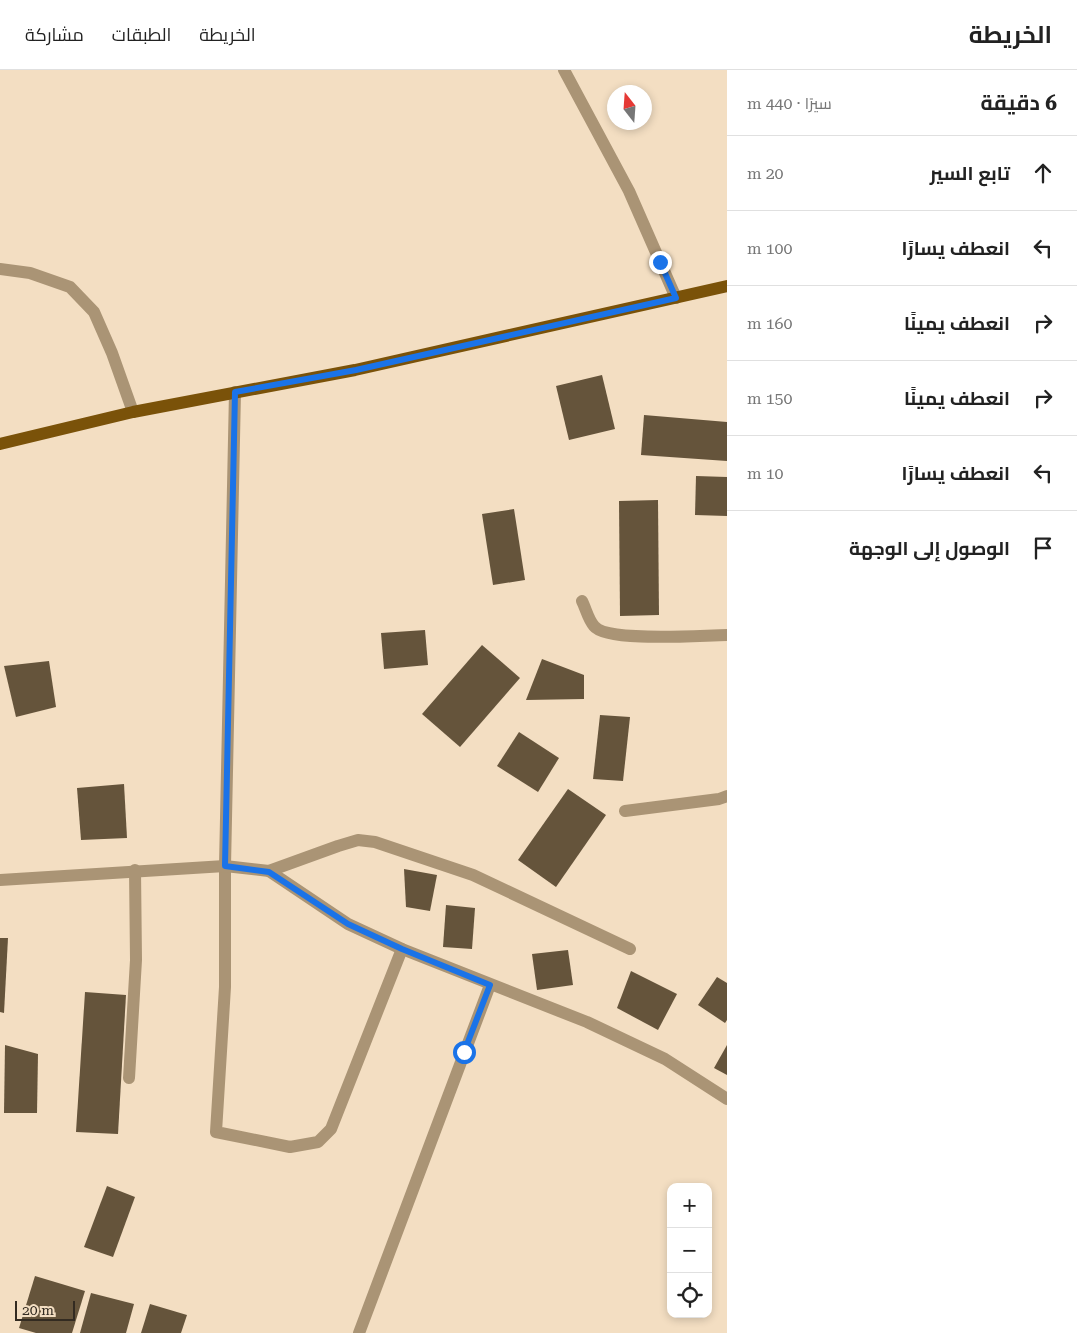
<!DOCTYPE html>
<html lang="ar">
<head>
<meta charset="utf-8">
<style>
	:root { --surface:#fff; --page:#f2f2f2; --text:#222; --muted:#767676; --line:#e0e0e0 }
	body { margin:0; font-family:"Roboto Serif",Cairo,serif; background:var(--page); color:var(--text); direction:rtl }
	.controls { position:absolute; right:15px; bottom:15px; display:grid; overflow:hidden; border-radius:10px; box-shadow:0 2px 8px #0003 }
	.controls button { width:45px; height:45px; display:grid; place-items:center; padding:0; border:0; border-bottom:1px solid var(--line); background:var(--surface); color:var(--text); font:25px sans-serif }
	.compass { position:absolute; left:607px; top:15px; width:45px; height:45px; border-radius:50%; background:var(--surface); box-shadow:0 2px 8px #0003; rotate:343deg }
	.scale { position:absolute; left:15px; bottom:12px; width:60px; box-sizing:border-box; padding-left:5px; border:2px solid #332b21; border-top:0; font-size:14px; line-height:18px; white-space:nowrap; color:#332b21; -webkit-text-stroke:4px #f3dec2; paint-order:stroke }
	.stop { position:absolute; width:15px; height:15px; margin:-11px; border:4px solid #1a73e8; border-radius:50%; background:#fff }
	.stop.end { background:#1a73e8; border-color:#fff; box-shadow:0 1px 5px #0008 }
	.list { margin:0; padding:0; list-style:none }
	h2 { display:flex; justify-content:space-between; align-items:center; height:65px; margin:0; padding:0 20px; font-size:21px }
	h2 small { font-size:16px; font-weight:400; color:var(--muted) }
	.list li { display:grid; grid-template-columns:32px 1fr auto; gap:15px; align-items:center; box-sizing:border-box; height:75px; padding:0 20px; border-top:1px solid var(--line) }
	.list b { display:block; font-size:19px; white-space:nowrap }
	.list em { font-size:16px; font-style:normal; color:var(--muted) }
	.icon { flex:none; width:28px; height:28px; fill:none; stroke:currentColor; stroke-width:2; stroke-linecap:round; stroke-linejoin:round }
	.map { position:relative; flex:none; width:727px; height:1263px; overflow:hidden; direction:ltr }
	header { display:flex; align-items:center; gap:30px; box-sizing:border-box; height:70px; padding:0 25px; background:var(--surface); border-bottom:1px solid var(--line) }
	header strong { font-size:24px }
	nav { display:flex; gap:28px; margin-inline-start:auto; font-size:18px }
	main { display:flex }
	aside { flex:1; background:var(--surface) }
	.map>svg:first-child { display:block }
	.building { fill:#65543b }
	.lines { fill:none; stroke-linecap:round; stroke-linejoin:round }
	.minor { stroke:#aa9475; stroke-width:12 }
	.major { stroke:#7a5209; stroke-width:12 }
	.route { stroke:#1a73e8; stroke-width:6 }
</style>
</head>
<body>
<header>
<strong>الخريطة</strong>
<nav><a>الخريطة</a><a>الطبقات</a><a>مشاركة</a></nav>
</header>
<main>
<aside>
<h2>6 دقيقة<small>سيرًا · 440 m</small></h2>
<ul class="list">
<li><svg class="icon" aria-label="ahead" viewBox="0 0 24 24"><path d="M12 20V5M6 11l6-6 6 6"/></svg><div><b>تابع السير</b></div><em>20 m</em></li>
<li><svg class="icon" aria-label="left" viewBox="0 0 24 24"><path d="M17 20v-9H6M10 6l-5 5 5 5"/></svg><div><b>انعطف يسارًا</b></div><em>100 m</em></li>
<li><svg class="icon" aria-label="right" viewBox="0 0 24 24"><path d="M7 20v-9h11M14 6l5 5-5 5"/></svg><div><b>انعطف يمينًا</b></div><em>160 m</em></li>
<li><svg class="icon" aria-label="right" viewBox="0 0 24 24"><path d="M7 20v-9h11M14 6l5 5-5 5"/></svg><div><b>انعطف يمينًا</b></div><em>150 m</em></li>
<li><svg class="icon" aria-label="left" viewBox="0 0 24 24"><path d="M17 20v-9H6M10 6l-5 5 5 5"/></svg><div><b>انعطف يسارًا</b></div><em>10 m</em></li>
<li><svg class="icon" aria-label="arrive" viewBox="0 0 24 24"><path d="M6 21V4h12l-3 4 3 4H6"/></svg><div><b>الوصول إلى الوجهة</b></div></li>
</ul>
</aside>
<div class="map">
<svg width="727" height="1263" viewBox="0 0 727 1263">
	<rect width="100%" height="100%" fill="#f3dec2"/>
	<g class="building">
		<polygon points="602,305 615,359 569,370 556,316"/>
		<polygon points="644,345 727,352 727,391 641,385"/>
		<polygon points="696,406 727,407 727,446 695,445"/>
		<polygon points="658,430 659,545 620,546 619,431"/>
		<polygon points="514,439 525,510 493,515 482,444"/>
		<polygon points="425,560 428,595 384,599 381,563"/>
		<polygon points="482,575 520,608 460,677 422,644"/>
		<polygon points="542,589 584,605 584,629 526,630"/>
		<polygon points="49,591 56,637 16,647 4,596"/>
		<polygon points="600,645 630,647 623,711 593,709"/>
		<polygon points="519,662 559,688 538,722 497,696"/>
		<polygon points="124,714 127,768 81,770 77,718"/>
		<polygon points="568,719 606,745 556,817 518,790"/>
		<polygon points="404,799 437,805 430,841 406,837"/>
		<polygon points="446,835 475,838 472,879 443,877"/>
		<polygon points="0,868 8,868 4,943 0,942"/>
		<polygon points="568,880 573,915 537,920 532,884"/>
		<polygon points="631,901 677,924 658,960 617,938"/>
		<polygon points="717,907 727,913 727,950 725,953 698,935"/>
		<polygon points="85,922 126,925 118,1064 76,1062"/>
		<polygon points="5,975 38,984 37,1043 4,1043"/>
		<polygon points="727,975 727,1005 714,998"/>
		<polygon points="107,1116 135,1127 113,1187 84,1177"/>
		<polygon points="35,1206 85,1221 72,1263 36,1263 19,1258"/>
		<polygon points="91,1223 134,1234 126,1263 80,1263"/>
		<polygon points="150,1234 187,1245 181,1263 141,1263"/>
	</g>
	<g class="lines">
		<g class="minor">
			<polyline points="564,0 629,121 676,228"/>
			<polyline points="0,199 30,203 70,217 94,242 112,283 133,342"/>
			<polyline points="235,322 225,796 225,917 216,1062 290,1077 318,1072 331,1059 402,879"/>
			<path d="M582 531C586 539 588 549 594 556 607 573 703 565 727 565"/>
			<polyline points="625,741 719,729 727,726"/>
			<polyline points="269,801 338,776 358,770 375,772 473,805 630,879"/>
			<polyline points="0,810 225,796 269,801 348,854 402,879 587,952 665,989 727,1029"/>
			<polyline points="129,1008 136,890 135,800"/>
			<polyline points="359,1263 490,915"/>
		</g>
		<polyline class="major" points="0,374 133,342 355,300 727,216"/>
	</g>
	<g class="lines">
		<polyline class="route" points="464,982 490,915 402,879 348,854 269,802 225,796 235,322 356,300 676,228 660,192"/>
	</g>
</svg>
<div class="controls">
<button>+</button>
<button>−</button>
<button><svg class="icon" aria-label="locate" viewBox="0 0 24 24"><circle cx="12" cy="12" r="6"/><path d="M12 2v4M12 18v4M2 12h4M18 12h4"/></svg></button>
</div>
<svg class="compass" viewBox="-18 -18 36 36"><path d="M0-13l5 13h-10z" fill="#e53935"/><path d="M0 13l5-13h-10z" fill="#767676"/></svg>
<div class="scale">20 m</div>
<div class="stop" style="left:464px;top:982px"></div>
<div class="stop end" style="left:660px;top:192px"></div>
</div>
</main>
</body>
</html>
